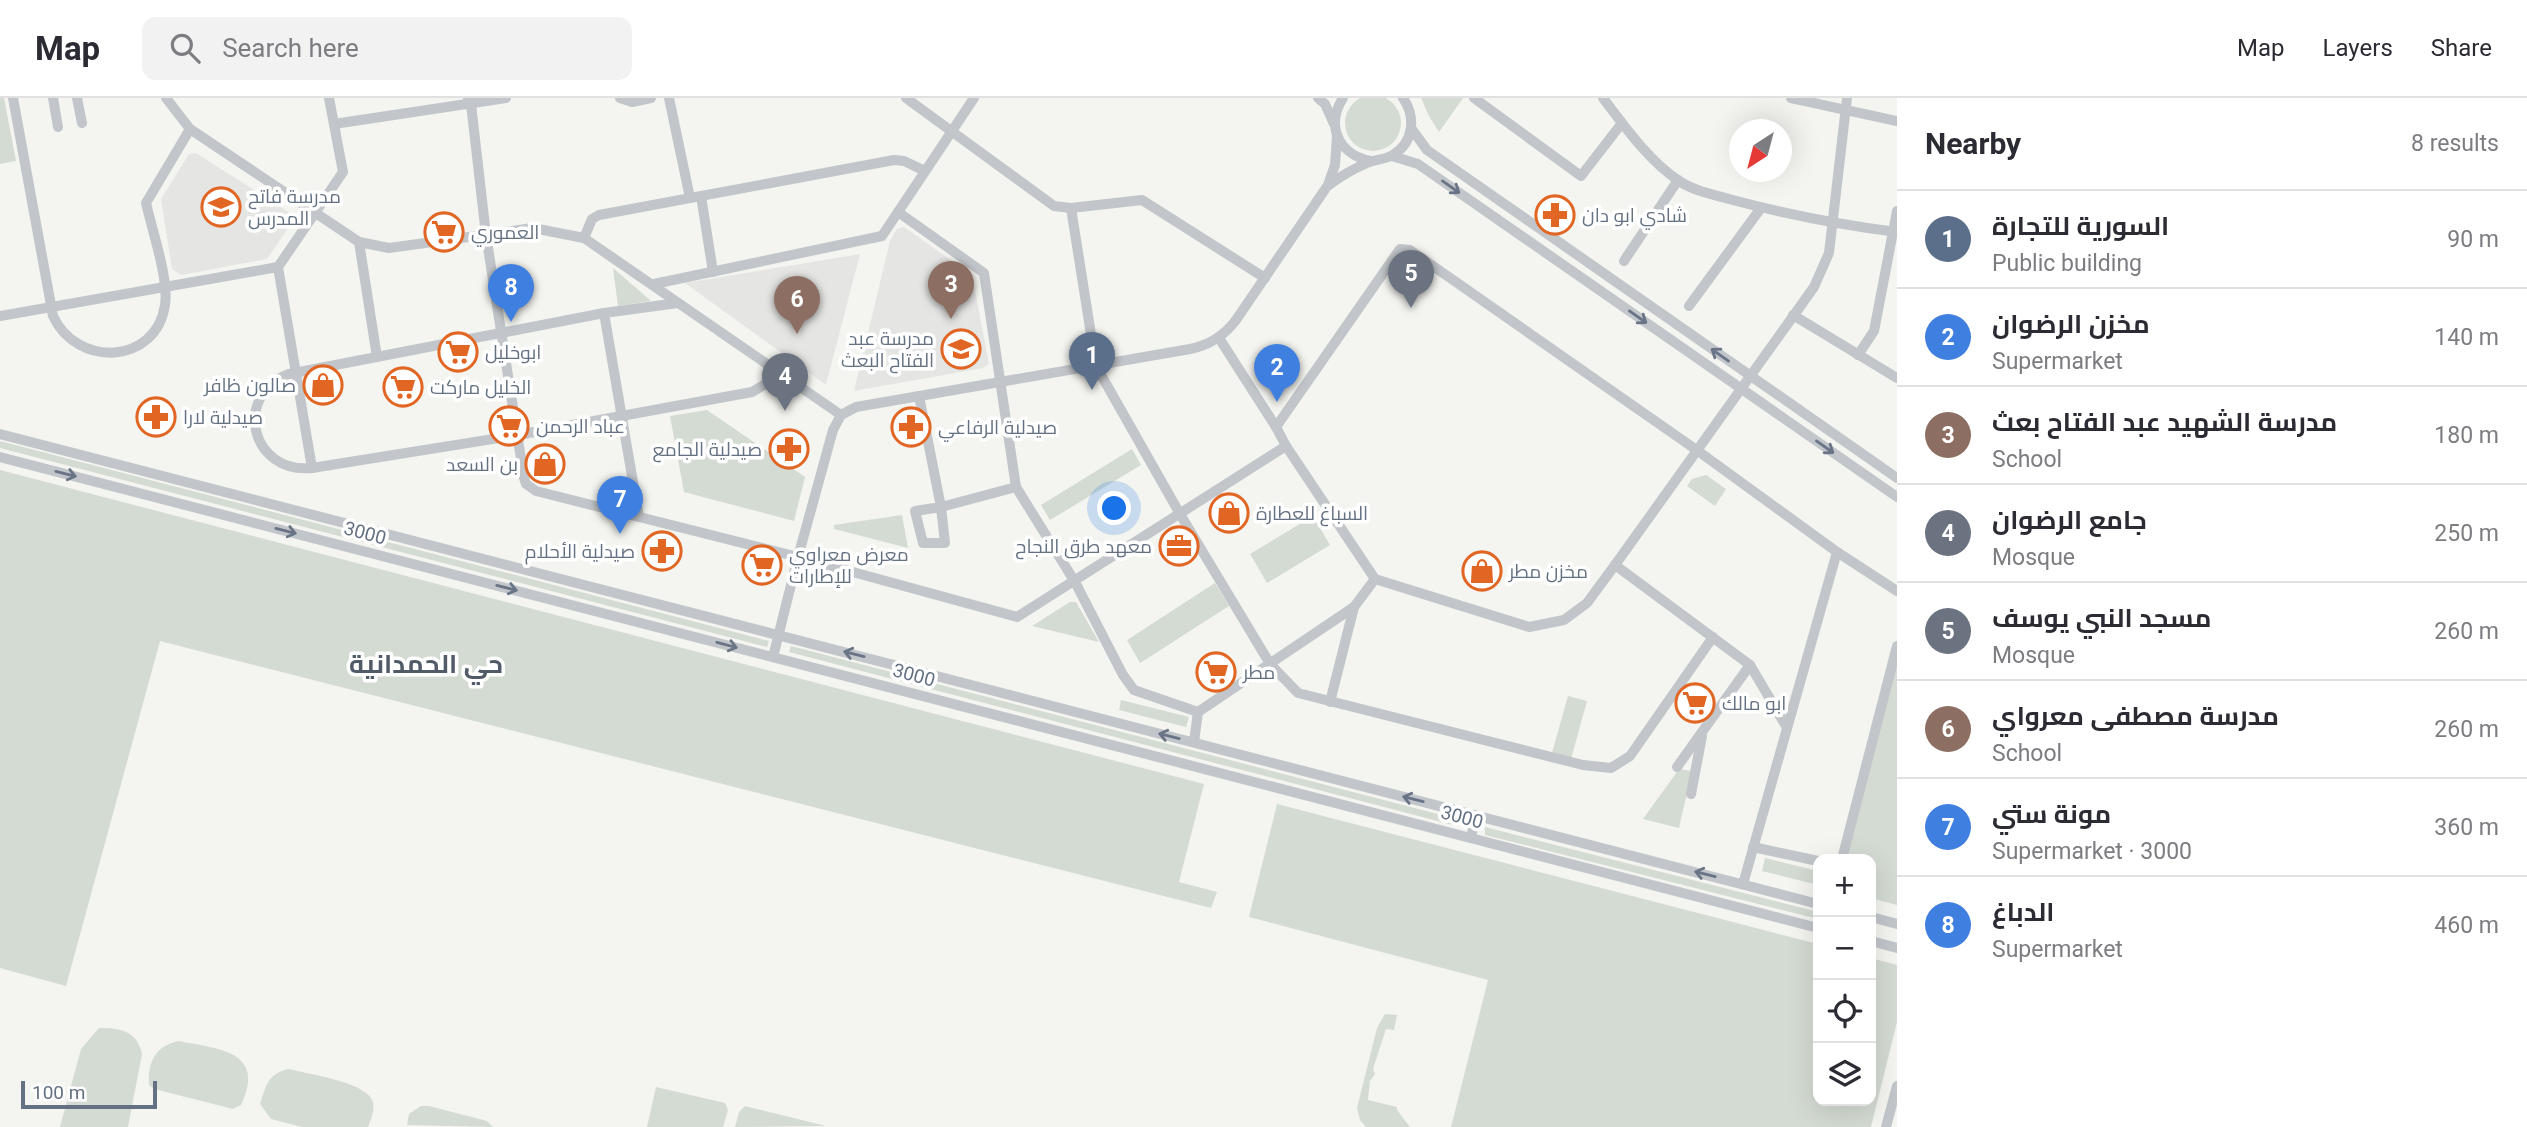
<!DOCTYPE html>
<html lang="en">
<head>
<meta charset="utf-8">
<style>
	:root { --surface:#fff; --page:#f2f2f3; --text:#2b2b33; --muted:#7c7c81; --line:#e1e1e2; --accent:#ea580c }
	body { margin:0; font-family:Roboto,Cairo,sans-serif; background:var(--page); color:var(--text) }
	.controls { position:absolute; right:21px; bottom:21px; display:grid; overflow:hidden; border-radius:14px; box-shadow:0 7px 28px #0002 }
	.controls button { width:63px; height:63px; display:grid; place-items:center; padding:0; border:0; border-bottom:2px solid var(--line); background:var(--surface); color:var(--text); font:35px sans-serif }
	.compass { position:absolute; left:1729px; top:21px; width:63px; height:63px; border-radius:50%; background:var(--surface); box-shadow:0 7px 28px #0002; rotate:216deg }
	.scale { position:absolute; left:21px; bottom:18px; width:136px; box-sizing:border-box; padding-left:7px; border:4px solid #647182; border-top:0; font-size:19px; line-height:24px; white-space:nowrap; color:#647182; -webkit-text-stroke:5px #fff; paint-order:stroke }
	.you { position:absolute; left:1115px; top:411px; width:24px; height:24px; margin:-18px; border:5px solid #fff; border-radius:50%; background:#1a73e8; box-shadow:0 0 0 10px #1a73e833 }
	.badge { display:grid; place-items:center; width:46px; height:46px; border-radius:50%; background:var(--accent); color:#fff; font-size:23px; font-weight:700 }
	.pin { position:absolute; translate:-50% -58px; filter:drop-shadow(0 2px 4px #0008) }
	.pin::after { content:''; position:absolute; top:37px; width:24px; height:21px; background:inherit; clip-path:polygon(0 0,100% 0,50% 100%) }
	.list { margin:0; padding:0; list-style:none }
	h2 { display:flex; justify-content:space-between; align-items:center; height:91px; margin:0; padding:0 28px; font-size:30px }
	h2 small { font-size:23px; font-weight:400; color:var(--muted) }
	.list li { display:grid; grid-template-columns:46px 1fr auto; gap:21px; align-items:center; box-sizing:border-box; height:98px; padding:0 28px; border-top:2px solid var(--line) }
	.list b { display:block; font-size:26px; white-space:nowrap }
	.list p { margin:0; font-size:23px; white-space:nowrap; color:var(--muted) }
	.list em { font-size:23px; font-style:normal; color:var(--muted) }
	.icon { flex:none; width:38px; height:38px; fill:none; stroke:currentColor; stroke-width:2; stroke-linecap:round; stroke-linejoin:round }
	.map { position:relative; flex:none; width:1897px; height:1029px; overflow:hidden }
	header { display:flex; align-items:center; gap:42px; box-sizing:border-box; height:98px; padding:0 35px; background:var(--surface); border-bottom:2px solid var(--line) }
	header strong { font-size:33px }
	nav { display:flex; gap:38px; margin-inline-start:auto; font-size:24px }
	.search { width:490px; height:63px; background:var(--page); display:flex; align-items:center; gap:18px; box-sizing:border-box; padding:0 24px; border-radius:14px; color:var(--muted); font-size:26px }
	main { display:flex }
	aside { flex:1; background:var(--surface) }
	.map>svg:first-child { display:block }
	.built { fill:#e5e6e4 }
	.green { fill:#d4dbd2 }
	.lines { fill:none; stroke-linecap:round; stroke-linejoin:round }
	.minor { stroke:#c2c5c9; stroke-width:10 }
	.oneway { stroke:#697586 }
	.labels { text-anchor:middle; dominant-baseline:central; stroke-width:7; stroke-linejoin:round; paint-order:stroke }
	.poi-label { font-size:19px; fill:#647182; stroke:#fff; text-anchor:start }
	.street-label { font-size:19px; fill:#647182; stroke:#fff }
	.district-label { font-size:26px; font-weight:bold; fill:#515b67; stroke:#fff }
</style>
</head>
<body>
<header>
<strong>Map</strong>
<div class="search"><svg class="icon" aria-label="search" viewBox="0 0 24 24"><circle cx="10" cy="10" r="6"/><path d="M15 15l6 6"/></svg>Search here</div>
<nav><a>Map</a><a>Layers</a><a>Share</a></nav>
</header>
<main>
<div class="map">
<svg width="1897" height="1029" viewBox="0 0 1897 1029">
	<rect width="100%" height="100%" fill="#f4f5f0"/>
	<g class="built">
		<polygon points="196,55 293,117 293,123 267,161 181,177 172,171 161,101 189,56"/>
		<polygon points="904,129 972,177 989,266 983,270 854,293 890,143 897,131"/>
		<polygon points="860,156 826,287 685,185"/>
	</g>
	<g class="green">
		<circle cx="1373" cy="25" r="28"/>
		<polygon points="0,0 4,0 16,63 0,66"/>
		<polygon points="1421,0 1463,0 1439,34 1429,18"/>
		<polygon points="613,170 651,203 618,208"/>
		<polygon points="707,312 805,379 794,423 684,394 670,318"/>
		<polygon points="0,343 769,543 767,549 0,350"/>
		<polygon points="1132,351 1141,367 1050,422 1041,407"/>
		<polygon points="0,372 1204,686 1179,784 1217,794 1211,810 160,543 66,888 0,870"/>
		<polygon points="1706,377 1726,391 1715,408 1687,388 1692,381"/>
		<polygon points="902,417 908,450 834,431 834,427"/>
		<polygon points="1313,418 1330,447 1267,485 1250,456"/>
		<polygon points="1215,485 1229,508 1140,565 1127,542"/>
		<polygon points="1070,504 1076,504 1099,544 1032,528"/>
		<polygon points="791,548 1457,721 1460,725 1453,727 789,554"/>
		<polygon points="1897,564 1897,807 1871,800 1871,761 1845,761"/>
		<polygon points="1568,598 1587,603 1571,661 1552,655"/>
		<polygon points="1121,602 1189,619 1186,629 1119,612"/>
		<polygon points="1679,671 1692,673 1679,730 1643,721"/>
		<polygon points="1277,706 1818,846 1818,1003 1871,1003 1871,860 1897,867 1897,924 1871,1029 1451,1029 1488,882 1249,819"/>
		<polygon points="1485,729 1818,814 1818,821 1485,737"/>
		<polygon points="1765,760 1818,773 1818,787 1762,773"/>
		<polygon points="1385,916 1397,917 1394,932 1386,931 1373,971 1375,976 1370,983 1368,1002 1397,1009 1397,1012 1410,1029 1366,1029 1360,1022 1357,1010 1377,930"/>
		<path d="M99 930C119 930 137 932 142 956L128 1029H60L81 951Z"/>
		<path d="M179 943C217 951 267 952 241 1007L233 1011 154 991 149 987C147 965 156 947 179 943Z"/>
		<path d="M289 971C308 976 365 984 372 1002 376 1010 371 1021 368 1029H302L271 1021 260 1006C266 988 268 975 289 971Z"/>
		<polygon points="656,989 725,1005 728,1012 723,1029 647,1029"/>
		<polygon points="421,1008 429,1008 487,1023 493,1029 407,1027 409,1016"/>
		<polygon points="745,1008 826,1028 735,1029 739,1014"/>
	</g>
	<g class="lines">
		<g class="minor">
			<path d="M13 0 53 218C77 270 156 267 165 207 169 181 152 132 146 105L190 31"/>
			<polyline points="53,0 58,29"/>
			<polyline points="77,0 82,25"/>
			<polyline points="166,0 190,31 359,144 389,150 533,130 584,140 841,317"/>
			<polyline points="468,0 471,6 486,137 524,380 526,386 536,393 798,459 1017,519 1286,348"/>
			<polyline points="620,0 632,4 651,0"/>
			<polyline points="669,0 690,100"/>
			<polyline points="906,0 1054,108 1071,110 1142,102 1265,180"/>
			<polyline points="1318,0 1325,6 1334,26"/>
			<path d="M1343 0C1325 28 1339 57 1371 63"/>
			<polyline points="1474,0 1581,78 1622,25"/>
			<path d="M1603 0C1625 29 1648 62 1679 83 1694 93 1712 96 1729 101 1785 116 1840 127 1897 134"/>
			<polyline points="1791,0 1897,23"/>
			<polyline points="334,26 506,0"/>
			<polyline points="1411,30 1427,52 1897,380"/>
			<polyline points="1392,58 1418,66 1897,399"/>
			<path d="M1329 87C1341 78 1353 71 1367 65 1375 61 1384 62 1393 57 1414 44 1416 19 1403 0"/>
			<polyline points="701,98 713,174"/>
			<polyline points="1071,110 1096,268 1180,416 1270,566 1298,595 1583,667 1611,670 1630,658 1713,539"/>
			<polyline points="898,114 984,175 1016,389 1075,484 1123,577 1134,592 1198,614"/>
			<polyline points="584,140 592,121 599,117 894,62 904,63 925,73"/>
			<polyline points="359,144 377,259"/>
			<polyline points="1624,163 1678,82"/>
			<polyline points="654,186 882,138 974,0"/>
			<path d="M678 205 604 215 289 276C232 298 251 376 312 370L518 337 752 294 782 276"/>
			<polyline points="1689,208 1761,110"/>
			<polyline points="604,215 639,419"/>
			<polyline points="1793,217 1897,280"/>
			<polyline points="0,218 278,169"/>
			<polyline points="1219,240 1276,329 1286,348 1375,481 1529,529 1564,522 1587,505 1615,467 1814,189 1829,155 1847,0"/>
			<polyline points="1858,257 1874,233 1897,113"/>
			<polyline points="919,298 941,409 945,445 923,445 915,413 941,409 1016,389"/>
			<polyline points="1276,329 1400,151 1410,152 1698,353 1837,454 1897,493"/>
			<polyline points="0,336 1818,806"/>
			<polyline points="0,359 1818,830"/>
			<polyline points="312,370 278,169 343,74 329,0"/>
			<polyline points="1615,467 1750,567 1786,628"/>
			<path d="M773 559 798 459 833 332 841 317 856 309 1190 251C1210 247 1224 238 1236 222L1328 87 1335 67 1337 38"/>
			<polyline points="1330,604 1354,509"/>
			<polyline points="1194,644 1198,614 1354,509 1375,481"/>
			<polyline points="1677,669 1750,567"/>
			<polyline points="1691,696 1702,638"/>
			<polyline points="1471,739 1476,717"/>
			<polyline points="1753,749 1818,763"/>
			<polyline points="1842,761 1897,548"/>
			<polyline points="1743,786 1837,454"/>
			<polyline points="1871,819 1897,826"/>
			<polyline points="1871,843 1897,850"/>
			<polyline points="1886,1029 1897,988"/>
		</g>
	</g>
	<defs><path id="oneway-shaft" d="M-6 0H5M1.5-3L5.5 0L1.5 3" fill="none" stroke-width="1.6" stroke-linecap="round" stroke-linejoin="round" transform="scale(1.75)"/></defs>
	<g class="oneway">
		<use href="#oneway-shaft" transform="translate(1451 89) rotate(35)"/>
		<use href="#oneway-shaft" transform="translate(1638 219) rotate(35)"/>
		<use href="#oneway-shaft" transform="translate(1720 257) rotate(-145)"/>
		<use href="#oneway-shaft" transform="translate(1825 349) rotate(35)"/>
		<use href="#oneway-shaft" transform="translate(66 376) rotate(14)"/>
		<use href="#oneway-shaft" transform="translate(286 433) rotate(14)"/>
		<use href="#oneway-shaft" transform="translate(507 490) rotate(14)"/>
		<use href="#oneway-shaft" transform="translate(727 547) rotate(15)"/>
		<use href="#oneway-shaft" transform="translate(854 556) rotate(-166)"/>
		<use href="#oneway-shaft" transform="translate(1169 638) rotate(-166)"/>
		<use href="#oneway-shaft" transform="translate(1413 701) rotate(-166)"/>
		<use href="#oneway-shaft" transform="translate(1705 776) rotate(-166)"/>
	</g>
	<defs>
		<g id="school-ring" transform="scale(2.0125)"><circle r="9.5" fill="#fff" stroke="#e26623" stroke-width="1.5"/><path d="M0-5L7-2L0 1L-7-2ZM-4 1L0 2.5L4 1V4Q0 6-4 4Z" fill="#e26623"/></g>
		<g id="pharmacy-ring" transform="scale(2.0125)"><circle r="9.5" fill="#fff" stroke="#e26623" stroke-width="1.5"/><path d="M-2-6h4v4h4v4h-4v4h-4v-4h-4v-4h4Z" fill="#e26623"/></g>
		<g id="supermarket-ring" transform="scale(2.0125)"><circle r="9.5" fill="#fff" stroke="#e26623" stroke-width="1.5"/><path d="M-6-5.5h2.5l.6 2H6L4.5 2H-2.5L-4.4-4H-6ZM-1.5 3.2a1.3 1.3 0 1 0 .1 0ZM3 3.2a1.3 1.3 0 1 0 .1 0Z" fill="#e26623"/></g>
		<g id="shop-ring" transform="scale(2.0125)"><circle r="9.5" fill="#fff" stroke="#e26623" stroke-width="1.5"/><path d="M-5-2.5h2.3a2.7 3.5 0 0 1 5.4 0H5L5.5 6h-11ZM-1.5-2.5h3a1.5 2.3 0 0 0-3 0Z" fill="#e26623"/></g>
		<g id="office-ring" transform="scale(2.0125)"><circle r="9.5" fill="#fff" stroke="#e26623" stroke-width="1.5"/><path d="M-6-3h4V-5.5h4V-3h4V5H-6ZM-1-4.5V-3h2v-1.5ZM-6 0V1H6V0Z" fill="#e26623"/></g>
	</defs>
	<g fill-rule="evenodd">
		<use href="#school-ring" x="221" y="109"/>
		<use href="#pharmacy-ring" x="1555" y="117"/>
		<use href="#supermarket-ring" x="444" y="134"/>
		<use href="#school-ring" x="961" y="251"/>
		<use href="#supermarket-ring" x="458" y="254"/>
		<use href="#shop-ring" x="323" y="287"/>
		<use href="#supermarket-ring" x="403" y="289"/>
		<use href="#pharmacy-ring" x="156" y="319"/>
		<use href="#supermarket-ring" x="509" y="328"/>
		<use href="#pharmacy-ring" x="911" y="329"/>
		<use href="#pharmacy-ring" x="789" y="351"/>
		<use href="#shop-ring" x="545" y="366"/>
		<use href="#shop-ring" x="1229" y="415"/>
		<use href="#office-ring" x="1179" y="448"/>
		<use href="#pharmacy-ring" x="662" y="453"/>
		<use href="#supermarket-ring" x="762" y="467"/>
		<use href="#shop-ring" x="1482" y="473"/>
		<use href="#supermarket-ring" x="1216" y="574"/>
		<use href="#supermarket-ring" x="1695" y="605"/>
	</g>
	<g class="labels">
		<g class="poi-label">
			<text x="248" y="98">مدرسة فاتح<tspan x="248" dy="22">المدرس</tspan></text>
			<text x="1582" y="117">شادي ابو دان</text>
			<text x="471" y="134">العموري</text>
			<text x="934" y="240" text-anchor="end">مدرسة عبد<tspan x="934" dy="22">الفتاح البعث</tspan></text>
			<text x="485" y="254">ابوخليل</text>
			<text x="296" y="287" text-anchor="end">صالون ظافر</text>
			<text x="430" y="289">الخليل ماركت</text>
			<text x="183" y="319">صيدلية لارا</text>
			<text x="536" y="328">عباد الرحمن</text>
			<text x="938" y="329">صيدلية الرفاعي</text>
			<text x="762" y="351" text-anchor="end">صيدلية الجامع</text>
			<text x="518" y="366" text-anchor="end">بن السعد</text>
			<text x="1256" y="415">السباغ للعطارة</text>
			<text x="1152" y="448" text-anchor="end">معهد طرق النجاح</text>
			<text x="635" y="453" text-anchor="end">صيدلية الأحلام</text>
			<text x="789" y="456">معرض معراوي<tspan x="789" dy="22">للإطارات</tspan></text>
			<text x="1509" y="473">مخزن مطر</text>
			<text x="1243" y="574">مطر</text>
			<text x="1722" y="605">ابو مالك</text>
		</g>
		<g class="street-label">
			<text transform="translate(365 435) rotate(15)">3000</text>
			<text transform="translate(914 577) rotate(15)">3000</text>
			<text transform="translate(1462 719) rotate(15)">3000</text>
		</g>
		<g class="district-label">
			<text x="426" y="566">حي الحمدانية</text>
		</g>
	</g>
</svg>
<div class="controls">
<button>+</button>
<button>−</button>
<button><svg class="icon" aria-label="locate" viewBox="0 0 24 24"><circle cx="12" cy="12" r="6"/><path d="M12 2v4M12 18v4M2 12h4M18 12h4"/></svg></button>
<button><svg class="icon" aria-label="layers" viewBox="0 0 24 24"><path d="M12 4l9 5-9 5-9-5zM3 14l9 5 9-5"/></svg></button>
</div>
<svg class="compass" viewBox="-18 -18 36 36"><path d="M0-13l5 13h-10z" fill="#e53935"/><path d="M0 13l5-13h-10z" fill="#7c7c81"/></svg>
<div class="scale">100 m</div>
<div class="you"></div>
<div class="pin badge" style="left:1092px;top:292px;background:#5c6f8a">1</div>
<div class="pin badge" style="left:1277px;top:304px;background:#3f7fe0">2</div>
<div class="pin badge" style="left:951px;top:221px;background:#8d6e63">3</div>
<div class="pin badge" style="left:785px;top:313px;background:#6b7280">4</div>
<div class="pin badge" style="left:1411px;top:210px;background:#6b7280">5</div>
<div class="pin badge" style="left:797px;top:236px;background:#8d6e63">6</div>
<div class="pin badge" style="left:620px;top:436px;background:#3f7fe0">7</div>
<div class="pin badge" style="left:511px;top:224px;background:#3f7fe0">8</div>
</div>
<aside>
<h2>Nearby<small>8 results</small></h2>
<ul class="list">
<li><span class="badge" style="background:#5c6f8a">1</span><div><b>السورية للتجارة</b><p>Public building</p></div><em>90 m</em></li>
<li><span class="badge" style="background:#3f7fe0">2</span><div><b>مخزن الرضوان</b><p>Supermarket</p></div><em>140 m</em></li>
<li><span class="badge" style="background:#8d6e63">3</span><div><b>مدرسة الشهيد عبد الفتاح بعث</b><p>School</p></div><em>180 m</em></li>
<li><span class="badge" style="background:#6b7280">4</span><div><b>جامع الرضوان</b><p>Mosque</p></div><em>250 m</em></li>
<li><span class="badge" style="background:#6b7280">5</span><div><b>مسجد النبي يوسف</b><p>Mosque</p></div><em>260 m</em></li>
<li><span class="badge" style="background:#8d6e63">6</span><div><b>مدرسة مصطفى معرواي</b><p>School</p></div><em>260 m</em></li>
<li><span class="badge" style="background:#3f7fe0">7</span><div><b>مونة ستي</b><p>Supermarket · 3000</p></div><em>360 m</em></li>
<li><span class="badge" style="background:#3f7fe0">8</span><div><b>الدباغ</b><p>Supermarket</p></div><em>460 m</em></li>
</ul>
</aside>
</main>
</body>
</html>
